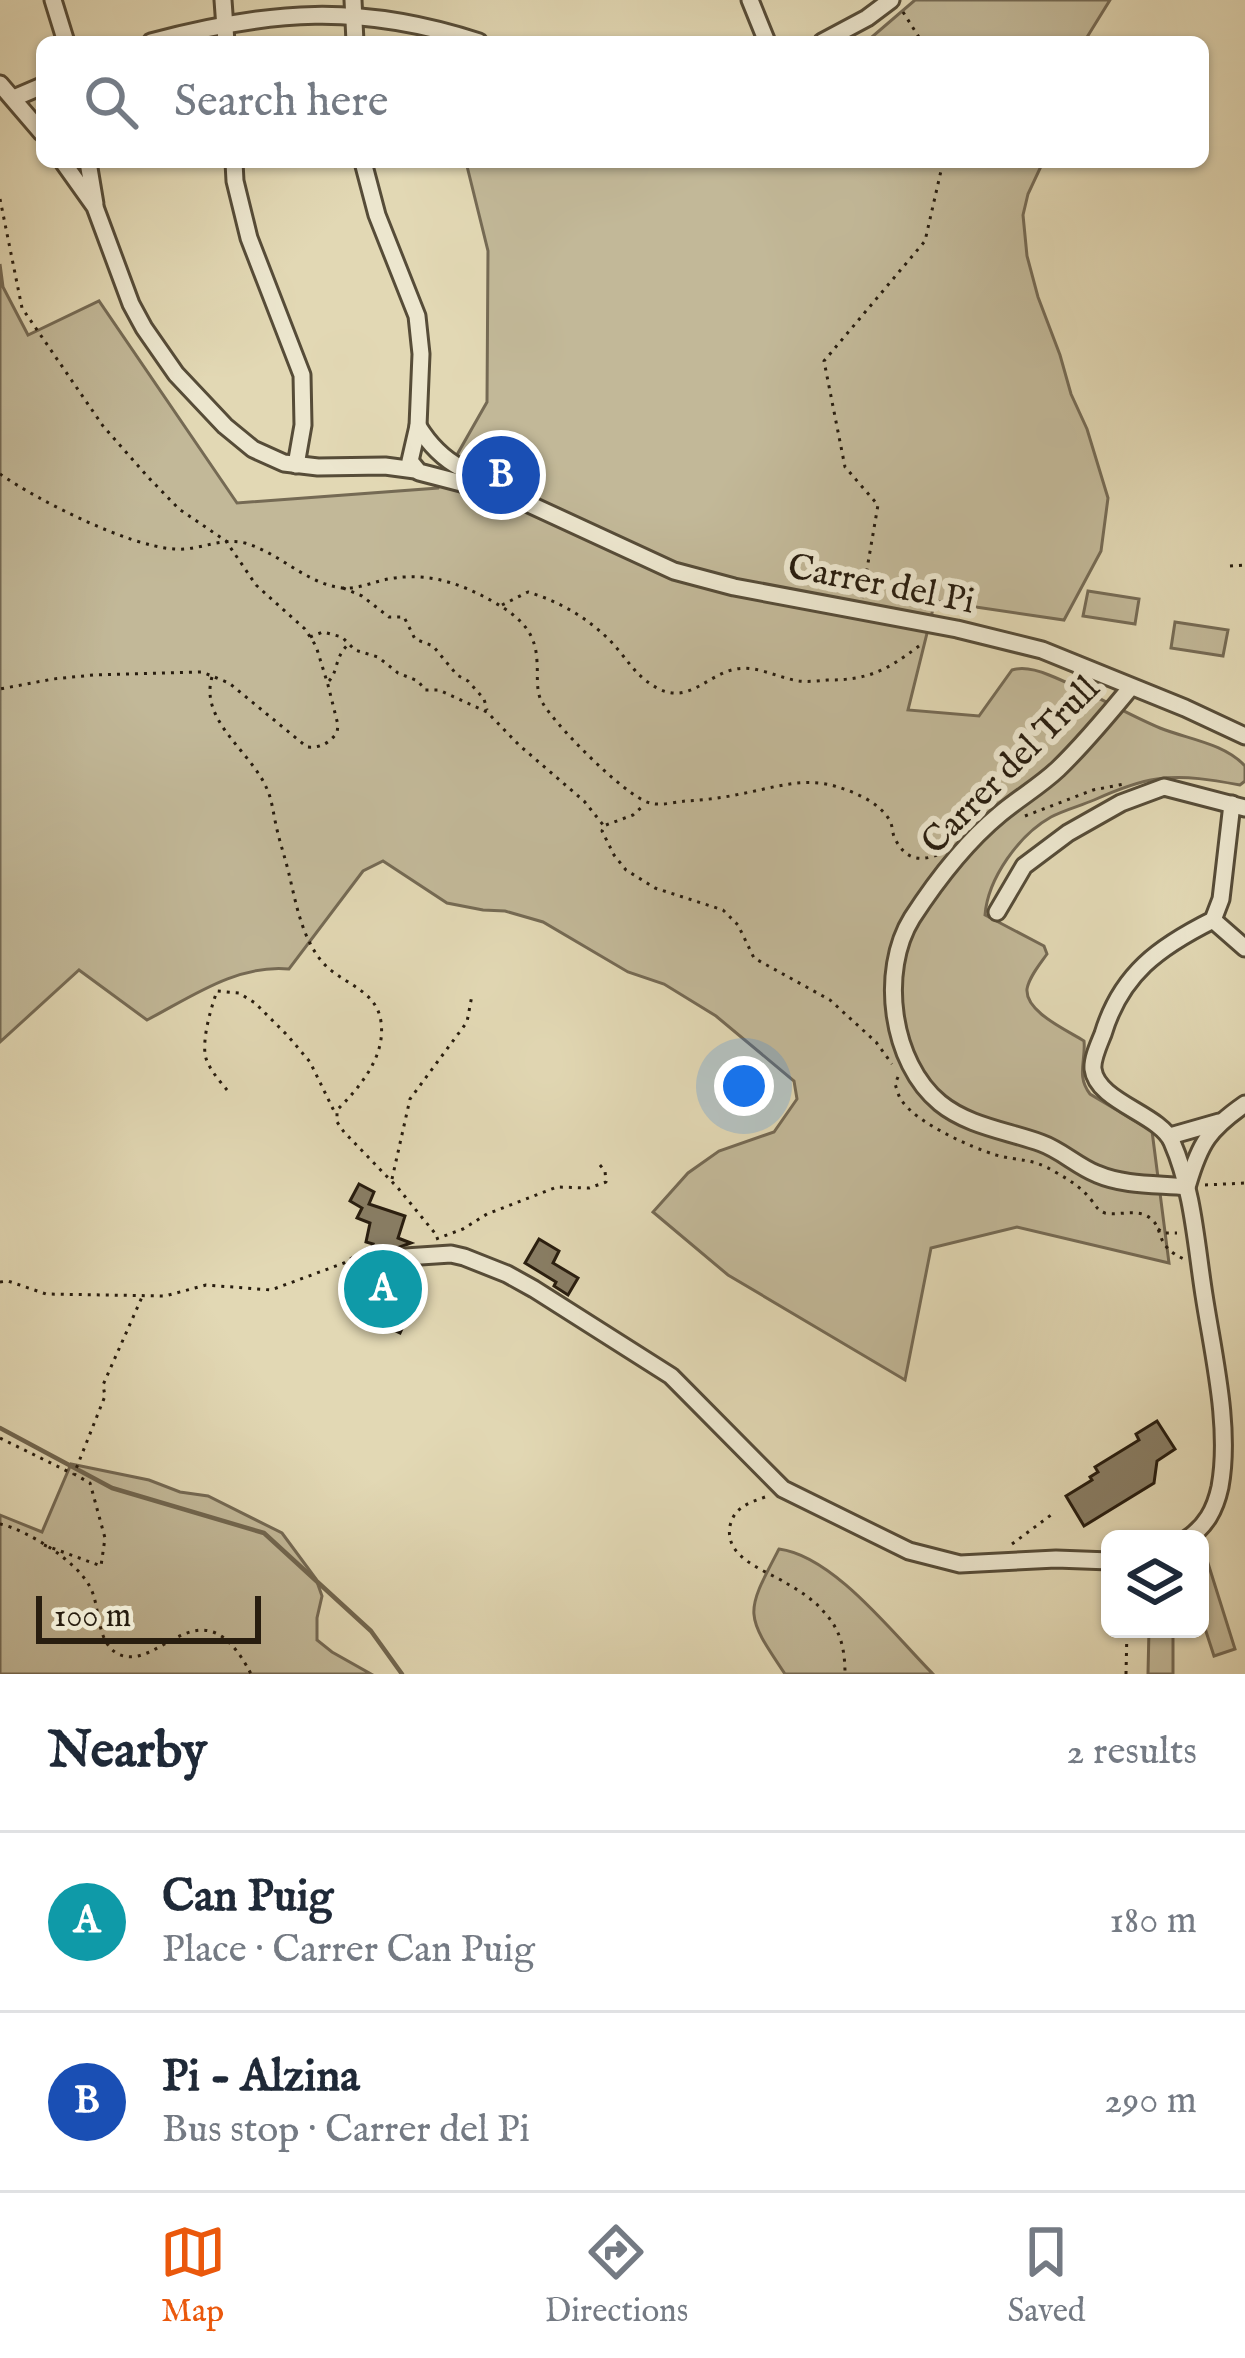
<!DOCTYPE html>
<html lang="en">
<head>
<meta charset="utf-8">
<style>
	:root { --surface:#fff; --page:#f2f2f3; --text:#1f2937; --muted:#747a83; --line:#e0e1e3; --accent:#ea580c }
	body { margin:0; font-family:"IM FELL English",serif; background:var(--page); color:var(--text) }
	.controls { position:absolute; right:36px; bottom:36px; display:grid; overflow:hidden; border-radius:18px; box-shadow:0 3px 9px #0004 }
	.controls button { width:108px; height:108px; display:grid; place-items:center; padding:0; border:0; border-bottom:3px solid var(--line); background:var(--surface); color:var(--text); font:60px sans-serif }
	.scale { position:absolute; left:36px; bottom:30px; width:225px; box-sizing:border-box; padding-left:12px; border:6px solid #281d0f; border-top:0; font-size:33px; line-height:42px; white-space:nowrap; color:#281d0f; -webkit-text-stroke:9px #ece6ce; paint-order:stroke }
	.you { position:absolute; left:744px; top:1086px; width:42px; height:42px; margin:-30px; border:9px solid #fff; border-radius:50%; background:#1a73e8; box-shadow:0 0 0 18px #1a73e833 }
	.badge { display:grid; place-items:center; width:78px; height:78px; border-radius:50%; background:var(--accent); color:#fff; font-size:39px; font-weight:700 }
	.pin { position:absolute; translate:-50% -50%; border:6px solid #fff; box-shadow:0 3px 12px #0006 }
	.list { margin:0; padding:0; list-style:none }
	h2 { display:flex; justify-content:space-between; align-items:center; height:156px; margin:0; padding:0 48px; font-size:51px }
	h2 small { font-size:39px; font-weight:400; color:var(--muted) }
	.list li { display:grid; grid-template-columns:78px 1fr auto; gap:36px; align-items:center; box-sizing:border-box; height:180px; padding:0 48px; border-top:3px solid var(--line) }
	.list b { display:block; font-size:45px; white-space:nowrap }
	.list p { margin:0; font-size:39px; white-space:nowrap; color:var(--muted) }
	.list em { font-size:39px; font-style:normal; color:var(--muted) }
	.icon { flex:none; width:66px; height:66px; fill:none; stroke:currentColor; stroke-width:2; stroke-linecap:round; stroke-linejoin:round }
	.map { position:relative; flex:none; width:1245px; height:1674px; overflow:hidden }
	.search { position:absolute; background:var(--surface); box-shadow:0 3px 9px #0004; left:36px; right:36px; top:36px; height:132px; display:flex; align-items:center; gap:30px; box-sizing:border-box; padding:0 42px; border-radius:18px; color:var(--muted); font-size:45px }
	.sheet { height:516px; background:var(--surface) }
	nav { display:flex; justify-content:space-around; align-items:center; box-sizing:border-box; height:168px; border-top:3px solid var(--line); background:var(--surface); font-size:33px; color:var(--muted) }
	nav a { display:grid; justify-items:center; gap:6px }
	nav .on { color:var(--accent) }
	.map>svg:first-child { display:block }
	.green { fill:#c2b898; stroke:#756a54; stroke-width:3 }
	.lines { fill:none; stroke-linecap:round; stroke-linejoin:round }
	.stream { stroke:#726750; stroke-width:4.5 }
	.building { fill:#897e65; stroke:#281d0f; stroke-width:3 }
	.street-casing { stroke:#564c38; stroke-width:21 }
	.path { stroke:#281d0f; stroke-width:3; stroke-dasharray:3 6; stroke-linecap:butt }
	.street { stroke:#ece6ce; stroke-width:15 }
	.labels { text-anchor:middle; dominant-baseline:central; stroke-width:12; stroke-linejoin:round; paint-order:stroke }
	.street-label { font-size:36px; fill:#281d0f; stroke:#ece6ce }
</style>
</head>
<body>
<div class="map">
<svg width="1245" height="1674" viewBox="0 0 1245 1674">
	<rect width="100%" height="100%" fill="#e2d8b4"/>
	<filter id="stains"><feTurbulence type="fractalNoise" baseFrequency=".00167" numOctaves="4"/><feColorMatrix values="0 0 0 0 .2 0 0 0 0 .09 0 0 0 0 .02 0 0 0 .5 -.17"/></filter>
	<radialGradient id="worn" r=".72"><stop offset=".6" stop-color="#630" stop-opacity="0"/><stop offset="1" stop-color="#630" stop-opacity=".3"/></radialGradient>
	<g class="green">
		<polygon points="915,0 1110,0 1084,42 866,42"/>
		<path d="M466 162H1043L1028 194 1023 215 1027 256 1038 297 1060 355 1071 394 1087 429 1108 498 1101 551 1064 620 935 601 908 710 979 716 1012 670C1024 666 1037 670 1049 675 1087 690 1122 712 1160 728 1187 739 1224 743 1245 766V781L1240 785C1213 780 1185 775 1157 779 1136 782 1114 791 1094 800 1080 806 1064 810 1051 817 1019 835 988 878 985 915L1044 946 1047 954C1040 964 1029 977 1027 989 1025 1012 1067 1030 1084 1041 1086 1061 1076 1076 1090 1094L1152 1131 1169 1263 1017 1227 931 1248 905 1380 728 1275 653 1212 688 1173 719 1151 774 1132 797 1099 794 1081 716 1016 664 984 628 972 543 922 505 911 483 910 447 903 383 861 363 871 289 969C237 964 191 997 147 1020L79 970 0 1042V264L3 287 28 335 99 301 237 503 438 488 487 402 488 251Z"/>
		<polygon points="1088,591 1139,599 1135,624 1083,616"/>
		<polygon points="1175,622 1228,630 1223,656 1171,648"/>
		<polygon points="71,1464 149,1480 180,1492 208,1496 282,1533 316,1579 322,1596 317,1618 317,1640 332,1652 371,1674 0,1674 0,1515 42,1532"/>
		<path d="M779 1549C834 1556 895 1636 933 1674H785C744 1613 745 1614 779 1549Z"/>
		<polygon points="1207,1560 1235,1649 1214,1656 1200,1613 1200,1562"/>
		<polygon points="1149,1629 1173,1629 1173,1674 1148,1674"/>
	</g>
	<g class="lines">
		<polyline class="stream" points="0,1428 112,1488 264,1533 371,1631 402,1674"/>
	</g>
	<g class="building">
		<polygon points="359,1184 374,1192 369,1204 405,1216 398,1238 411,1243 397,1248 393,1259 399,1267 413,1269 401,1294 413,1299 402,1320 405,1322 400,1333 381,1324 387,1315 368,1303 372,1294 355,1285 373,1244 366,1242 370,1223 357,1218 362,1208 350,1201"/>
		<polygon points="539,1239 559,1251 553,1263 578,1278 568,1295 554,1286 556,1282 525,1263"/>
		<polygon points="1157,1421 1175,1449 1157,1461 1154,1483 1084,1526 1066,1496 1092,1480 1090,1477 1098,1472 1095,1467 1139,1440 1136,1434"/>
	</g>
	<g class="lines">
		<g class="street-casing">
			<g id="street">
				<polyline points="53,0 66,42"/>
				<polyline points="223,0 226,42"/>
				<polyline points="353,0 355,42"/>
				<polyline points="750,0 767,42"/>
				<path d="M151 42C270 10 360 3 479 42"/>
				<polyline points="822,42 867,18 891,0"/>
				<polyline points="0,84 42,133"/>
				<polyline points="14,98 42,86"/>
				<polyline points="63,162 95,207 131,304 144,328 176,374 225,426 253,449 284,463 318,467 385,466 415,470"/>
				<polyline points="88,162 95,204"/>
				<polyline points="234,162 235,181 249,238 302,375 303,425 296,465"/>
				<polyline points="363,162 377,215 417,316 421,354 418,426 410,461 419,472 496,492"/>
				<path d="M418 426C429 444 442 458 461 468 476 476 493 480 505 493L674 571 734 587 957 629 1042 650 1185 708 1245 736"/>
				<path d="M1131 687C1108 715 1084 744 1058 769 1040 786 1019 798 1000 814 966 842 936 881 912 918 879 971 891 1063 940 1103 968 1126 1008 1131 1041 1143 1061 1150 1077 1166 1097 1174 1125 1186 1157 1184 1187 1187"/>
				<polyline points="997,912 1024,866 1068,833 1121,803 1164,787 1245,808"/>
				<polyline points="1213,920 1245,948"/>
				<polyline points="1170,1136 1219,1122"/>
				<path d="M1188 1184C1200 1143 1209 1129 1245 1104"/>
				<polyline points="405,1257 451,1254 464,1257 507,1274 534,1289 671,1376 783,1489 909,1551 960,1564 1056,1559 1110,1561"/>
				<path d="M1187 1539C1206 1526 1215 1510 1220 1487 1231 1427 1213 1354 1204 1295 1196 1244 1193 1190 1172 1142 1160 1114 1097 1102 1093 1069 1092 1059 1099 1044 1103 1034 1121 974 1159 947 1213 920L1221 899 1232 804"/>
			</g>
		</g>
		<g class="path">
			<polyline points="903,12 922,42"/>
			<path d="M0 199 22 308 103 426 147 476 179 509 226 541 256 585 305 629 316 646 328 685 338 725 337 733C328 744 320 748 307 747L229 683 202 672 93 675 53 679 0 689"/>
			<path d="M0 474C39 501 128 546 174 549 199 551 220 537 245 543 280 553 306 584 343 588 359 589 373 582 388 579 426 572 458 582 492 601 518 616 536 630 537 662 538 674 536 686 540 698 549 720 627 798 650 803 661 806 675 802 686 801 704 800 722 798 740 794 773 788 805 776 838 787 857 793 880 803 890 821 893 827 892 833 895 839 906 860 920 862 940 854"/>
			<polyline points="1230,566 1245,565"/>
			<polyline points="343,588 362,596 389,617 404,617 415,639 433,646 457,675 468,681 484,699 487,710"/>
			<polyline points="862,598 878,505 845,467 824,361 925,241 943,162"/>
			<path d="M502 605 528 592C562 602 597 623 620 652 633 668 640 679 659 689 689 704 708 674 736 669 757 665 778 678 799 681 808 682 818 681 827 680 868 680 886 671 919 646"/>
			<polyline points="310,637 323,632 342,637 355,650 378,657 398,673 418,681 425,690 439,690 487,712 519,745 584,801 604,826 602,831 614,855 626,870 655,888 723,910 738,925 754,958 830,1000 876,1042 892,1064"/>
			<path d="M212 677C199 721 251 751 267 789 272 800 273 812 276 825 279 840 284 854 288 870 296 902 301 938 324 964 343 984 377 990 381 1022 386 1057 359 1088 337 1110V1122L344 1132 398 1188 438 1237"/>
			<path d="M329 681C338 672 335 655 349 644"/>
			<polyline points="1025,816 1093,790 1124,784"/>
			<polyline points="606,825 633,815 644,805"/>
			<path d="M898 1077 895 1084C897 1089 898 1096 902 1101 917 1123 970 1147 996 1155 1021 1162 1031 1157 1057 1173 1071 1181 1082 1188 1092 1201 1096 1206 1098 1211 1105 1213 1119 1216 1138 1208 1150 1218 1165 1229 1153 1245 1184 1259"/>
			<path d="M227 1090C219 1080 207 1067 205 1054 203 1035 211 1008 217 991L239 993 255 1003 288 1036 310 1062 335 1113"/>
			<polyline points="392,1179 410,1099 467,1022 472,995"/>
			<polyline points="1205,1185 1245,1183"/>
			<polyline points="1158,1229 1164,1233 1177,1233"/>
			<polyline points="436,1239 463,1229 487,1214 557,1187 589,1188 606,1182 605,1171 599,1164"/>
			<polyline points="0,1282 8,1281 46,1294 165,1296 206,1285 271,1290 344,1263 368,1248 392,1254"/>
			<polyline points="0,1438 73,1474"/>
			<path d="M765 1497C749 1503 734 1507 730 1526 724 1558 765 1570 786 1583 800 1591 814 1600 824 1612 841 1630 845 1650 845 1674"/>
			<path d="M0 1524C27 1530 77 1561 90 1587 101 1607 95 1641 118 1654 160 1674 201 1577 251 1674"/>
			<polyline points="1012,1544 1051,1515"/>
			<polyline points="44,1545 101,1566 105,1538 90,1483 74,1474 105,1396 103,1385 142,1297"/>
			<polyline points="1126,1674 1127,1629"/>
		</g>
		<use href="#street" class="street"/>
	</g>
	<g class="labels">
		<g class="street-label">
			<text transform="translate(881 585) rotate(11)">Carrer del Pi</text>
			<text transform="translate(1011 766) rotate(-45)">Carrer del Trull</text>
		</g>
	</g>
	<rect width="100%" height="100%" filter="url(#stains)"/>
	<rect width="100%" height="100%" fill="url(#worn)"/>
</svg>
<div class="controls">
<button><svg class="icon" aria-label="layers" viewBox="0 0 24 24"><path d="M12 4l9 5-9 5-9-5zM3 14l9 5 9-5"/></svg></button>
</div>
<div class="scale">100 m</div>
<div class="you"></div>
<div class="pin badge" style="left:383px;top:1289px;background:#0f9aa8">A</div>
<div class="pin badge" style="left:501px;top:475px;background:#1a4fb4">B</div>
<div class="search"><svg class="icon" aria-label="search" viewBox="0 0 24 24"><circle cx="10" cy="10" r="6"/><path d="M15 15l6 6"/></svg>Search here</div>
</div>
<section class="sheet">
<h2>Nearby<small>2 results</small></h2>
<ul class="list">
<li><span class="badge" style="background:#0f9aa8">A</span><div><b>Can Puig</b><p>Place · Carrer Can Puig</p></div><em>180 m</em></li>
<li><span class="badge" style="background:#1a4fb4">B</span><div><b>Pi - Alzina</b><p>Bus stop · Carrer del Pi</p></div><em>290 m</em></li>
</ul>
</section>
<nav>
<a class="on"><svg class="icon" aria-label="map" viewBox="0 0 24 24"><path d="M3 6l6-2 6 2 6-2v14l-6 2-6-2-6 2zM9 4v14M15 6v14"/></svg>Map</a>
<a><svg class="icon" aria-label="directions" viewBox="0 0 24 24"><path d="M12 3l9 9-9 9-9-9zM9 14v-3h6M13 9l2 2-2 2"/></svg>Directions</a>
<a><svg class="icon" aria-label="saved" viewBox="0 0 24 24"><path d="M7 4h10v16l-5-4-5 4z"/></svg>Saved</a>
</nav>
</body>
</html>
